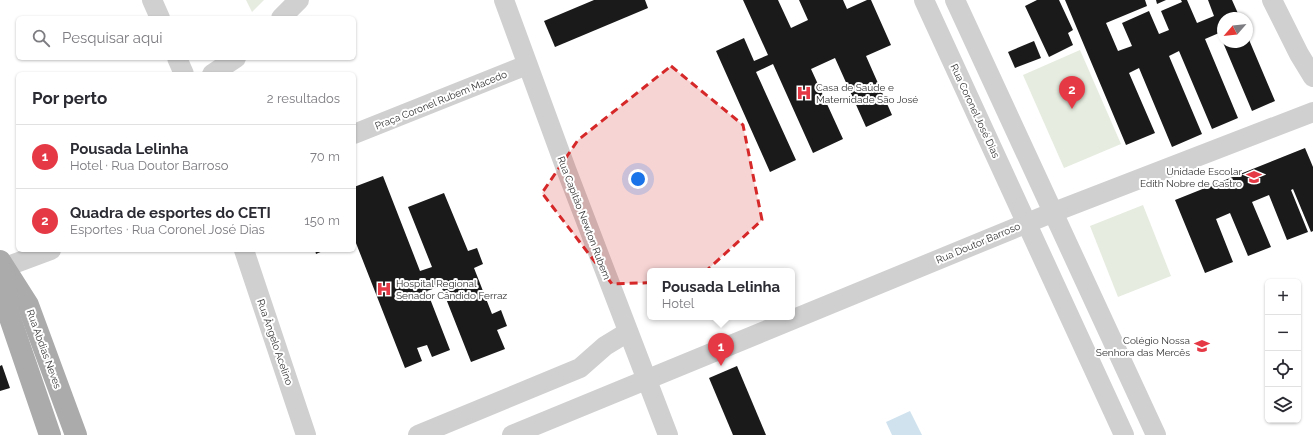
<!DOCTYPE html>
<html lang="pt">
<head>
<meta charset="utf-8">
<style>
	:root { --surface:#fff; --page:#f2f2f3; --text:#2b2b33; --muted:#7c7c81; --line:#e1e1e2; --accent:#e63946 }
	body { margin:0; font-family:Raleway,sans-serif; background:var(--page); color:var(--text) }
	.controls { position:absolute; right:12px; bottom:12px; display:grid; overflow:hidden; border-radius:6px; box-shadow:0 1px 3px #0004 }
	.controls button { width:36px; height:36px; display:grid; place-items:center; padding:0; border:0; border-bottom:1px solid var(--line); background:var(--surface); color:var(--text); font:20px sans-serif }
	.compass { position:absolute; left:1217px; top:12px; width:36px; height:36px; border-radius:50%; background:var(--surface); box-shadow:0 1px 3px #0004; rotate:242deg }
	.you { position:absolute; left:638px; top:179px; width:14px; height:14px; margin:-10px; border:3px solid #fff; border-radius:50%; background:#1a73e8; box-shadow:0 0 0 6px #1a73e833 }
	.badge { display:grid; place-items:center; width:26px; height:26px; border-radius:50%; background:var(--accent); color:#fff; font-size:13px; font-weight:700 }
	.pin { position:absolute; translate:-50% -33px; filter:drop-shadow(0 1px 2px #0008) }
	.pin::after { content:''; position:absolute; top:21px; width:14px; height:12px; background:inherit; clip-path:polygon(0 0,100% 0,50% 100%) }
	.popup { position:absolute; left:647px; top:268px; width:148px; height:52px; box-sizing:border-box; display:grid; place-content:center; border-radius:6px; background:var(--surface); filter:drop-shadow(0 1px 3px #0005); font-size:13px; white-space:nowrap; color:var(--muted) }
	.popup b { font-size:15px; color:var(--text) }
	.popup::after { content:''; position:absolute; left:50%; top:100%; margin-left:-8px; border:8px solid transparent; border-top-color:var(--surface) }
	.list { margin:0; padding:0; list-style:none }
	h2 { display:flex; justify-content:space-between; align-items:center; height:52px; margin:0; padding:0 16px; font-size:17px }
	h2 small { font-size:13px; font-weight:400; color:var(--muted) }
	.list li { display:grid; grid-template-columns:26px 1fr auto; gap:12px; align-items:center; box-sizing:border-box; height:64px; padding:0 16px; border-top:1px solid var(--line) }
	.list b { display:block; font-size:15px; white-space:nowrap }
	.list p { margin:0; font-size:13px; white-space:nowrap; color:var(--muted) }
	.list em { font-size:13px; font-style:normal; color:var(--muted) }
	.icon { flex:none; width:22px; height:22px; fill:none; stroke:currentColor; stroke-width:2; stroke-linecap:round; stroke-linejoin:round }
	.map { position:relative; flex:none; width:1313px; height:435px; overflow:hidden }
	.search { position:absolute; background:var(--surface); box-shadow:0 1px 3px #0004; left:16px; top:16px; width:340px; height:44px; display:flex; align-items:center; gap:10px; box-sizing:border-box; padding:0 14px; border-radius:6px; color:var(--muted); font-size:15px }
	.panel { position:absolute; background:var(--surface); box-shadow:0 1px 3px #0004; left:16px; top:72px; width:340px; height:180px; border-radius:6px }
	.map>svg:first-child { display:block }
	.green { fill:#e6ecdf }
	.water { fill:#cfe2ee }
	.building { fill:#1a1a1a }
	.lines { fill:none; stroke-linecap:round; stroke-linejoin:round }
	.minor { stroke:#d0d0d0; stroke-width:20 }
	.major { stroke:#ababab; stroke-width:22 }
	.marked { fill:#d62828; fill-opacity:0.2; stroke:#d62828; stroke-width:3; stroke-dasharray:8 5; stroke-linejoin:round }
	.labels { text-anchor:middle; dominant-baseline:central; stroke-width:4; stroke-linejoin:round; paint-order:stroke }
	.poi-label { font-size:10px; fill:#333; stroke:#fff; text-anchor:start }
	.street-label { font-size:10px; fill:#333; stroke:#fff }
</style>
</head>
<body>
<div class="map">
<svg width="1313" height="435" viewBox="0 0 1313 435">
	<rect width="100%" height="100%" fill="#fff"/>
	<g class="green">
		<polygon points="246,0 264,0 252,12"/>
		<polygon points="1080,50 1121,144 1064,168 1023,75"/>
		<polygon points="1143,205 1171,276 1118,297 1090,226"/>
	</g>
	<polygon class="water" points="910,411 922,435 892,435 886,422"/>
	<g class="building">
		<polygon points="594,0 645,0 648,8 555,47 544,21"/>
		<polygon points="743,0 778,0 791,28 808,20 799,0 843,0 847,9 867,0 871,0 891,45 866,56 892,115 866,127 835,58 811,69 843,139 813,153 773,64 756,72 796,160 770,172 716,51 744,38 754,61 768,55"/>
		<polygon points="1037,0 1059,0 1073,30 1068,33 1073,45 1049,57 1025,6"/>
		<polygon points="1065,0 1145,0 1147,6 1106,23 1118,51 1132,46 1122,23 1149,11 1159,34 1169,30 1161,11 1182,2 1181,0 1187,0 1197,23 1214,16 1208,0 1232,0 1240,18 1223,18 1223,42 1247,42 1247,35 1275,101 1252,111 1219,33 1205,39 1238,118 1212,129 1179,51 1169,56 1202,134 1172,147 1139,68 1129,73 1155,133 1126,145"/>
		<polygon points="1156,0 1166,0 1157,4"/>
		<polygon points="1034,41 1041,58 1015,68 1008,52"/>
		<polygon points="1305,148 1313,167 1313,231 1311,232 1293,189 1291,190 1308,232 1287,240 1269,195 1252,202 1271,247 1248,256 1230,213 1216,219 1233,262 1205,273 1175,200"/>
		<polygon points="383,176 420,271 432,267 408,207 444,193 468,251 477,248 483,264 474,268 492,314 501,310 507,326 497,330 505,349 471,362 441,286 427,291 450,350 432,357 427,345 417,348 422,361 405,368 354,238 354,187"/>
		<polygon points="315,250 325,250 316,254"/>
		<polygon points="2,365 10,388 0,391 0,366"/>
		<polygon points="737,366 766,435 733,435 709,378"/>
	</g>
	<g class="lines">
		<g class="minor">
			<polyline points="152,0 160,18"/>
			<polyline points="504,0 566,169 668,435"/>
			<polyline points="924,0 1124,435"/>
			<polyline points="955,0 1156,435"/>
			<polyline points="1272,0 1299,54 1313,77"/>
			<polyline points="281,18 299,0"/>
			<polyline points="177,58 184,74"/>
			<polyline points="212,74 236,58"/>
			<polyline points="354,134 527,65"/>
			<polyline points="244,250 306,435"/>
			<polyline points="0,269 51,250"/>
			<polyline points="418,435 580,368 605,346 628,332"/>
			<polyline points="512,435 1054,212 1313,112"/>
		</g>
		<g class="major">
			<polyline points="0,261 28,305 76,435"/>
			<polyline points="4,273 9,315 50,435"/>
		</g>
	</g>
	<path class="marked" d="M671 66 743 125 762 220 695 281 612 284 542 193 578 140Z"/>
	<defs>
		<g id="hospital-bare" transform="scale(1.2)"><path d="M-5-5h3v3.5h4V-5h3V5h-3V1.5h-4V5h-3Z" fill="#e63946" stroke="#fff" stroke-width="2.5" paint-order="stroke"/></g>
		<g id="school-bare" transform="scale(1.2)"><path d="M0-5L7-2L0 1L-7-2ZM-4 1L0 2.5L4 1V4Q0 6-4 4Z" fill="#e63946" stroke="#fff" stroke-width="2.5" paint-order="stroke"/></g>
	</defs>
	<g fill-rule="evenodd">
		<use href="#hospital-bare" x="804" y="93"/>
		<use href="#school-bare" x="1254" y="177"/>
		<use href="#hospital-bare" x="384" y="289"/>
		<use href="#school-bare" x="1202" y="346"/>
	</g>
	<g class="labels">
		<g class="poi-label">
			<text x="816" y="87">Casa de Saúde e<tspan x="816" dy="12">Maternidade São José</tspan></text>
			<text x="1242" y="171" text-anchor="end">Unidade Escolar<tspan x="1242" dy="12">Edith Nobre de Castro</tspan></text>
			<text x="396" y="283">Hospital Regional<tspan x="396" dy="12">Senador Cândido Ferraz</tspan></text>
			<text x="1190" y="340" text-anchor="end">Colégio Nossa<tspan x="1190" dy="12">Senhora das Mercês</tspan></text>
		</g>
		<g class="street-label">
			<text transform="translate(441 100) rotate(-22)">Praça Coronel Rubem Macedo</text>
			<text transform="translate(975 111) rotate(65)">Rua Coronel José Dias</text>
			<text transform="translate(584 218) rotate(69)">Rua Capitão Newton Rubem</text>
			<text transform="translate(978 243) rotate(-23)">Rua Doutor Barroso</text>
			<text transform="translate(275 342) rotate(71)">Rua Ângelo Acelino</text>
			<text transform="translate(44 349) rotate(70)">Rua Abdias Neves</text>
		</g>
	</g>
</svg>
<div class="controls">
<button>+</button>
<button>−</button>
<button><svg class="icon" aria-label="locate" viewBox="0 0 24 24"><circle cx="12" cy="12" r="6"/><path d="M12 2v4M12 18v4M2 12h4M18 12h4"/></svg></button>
<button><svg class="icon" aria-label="layers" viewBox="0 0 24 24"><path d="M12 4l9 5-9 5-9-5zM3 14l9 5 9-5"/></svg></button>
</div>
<svg class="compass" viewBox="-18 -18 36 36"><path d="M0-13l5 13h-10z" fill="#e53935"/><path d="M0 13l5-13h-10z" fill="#7c7c81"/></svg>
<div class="you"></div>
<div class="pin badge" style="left:721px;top:366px">1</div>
<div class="popup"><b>Pousada Lelinha</b>Hotel</div>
<div class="pin badge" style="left:1072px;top:109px">2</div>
<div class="search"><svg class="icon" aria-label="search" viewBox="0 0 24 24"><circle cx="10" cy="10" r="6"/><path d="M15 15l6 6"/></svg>Pesquisar aqui</div>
<section class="panel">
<h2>Por perto<small>2 resultados</small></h2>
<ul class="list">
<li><span class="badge">1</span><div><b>Pousada Lelinha</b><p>Hotel · Rua Doutor Barroso</p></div><em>70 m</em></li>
<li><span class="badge">2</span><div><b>Quadra de esportes do CETI</b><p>Esportes · Rua Coronel José Dias</p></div><em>150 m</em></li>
</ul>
</section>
</div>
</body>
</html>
